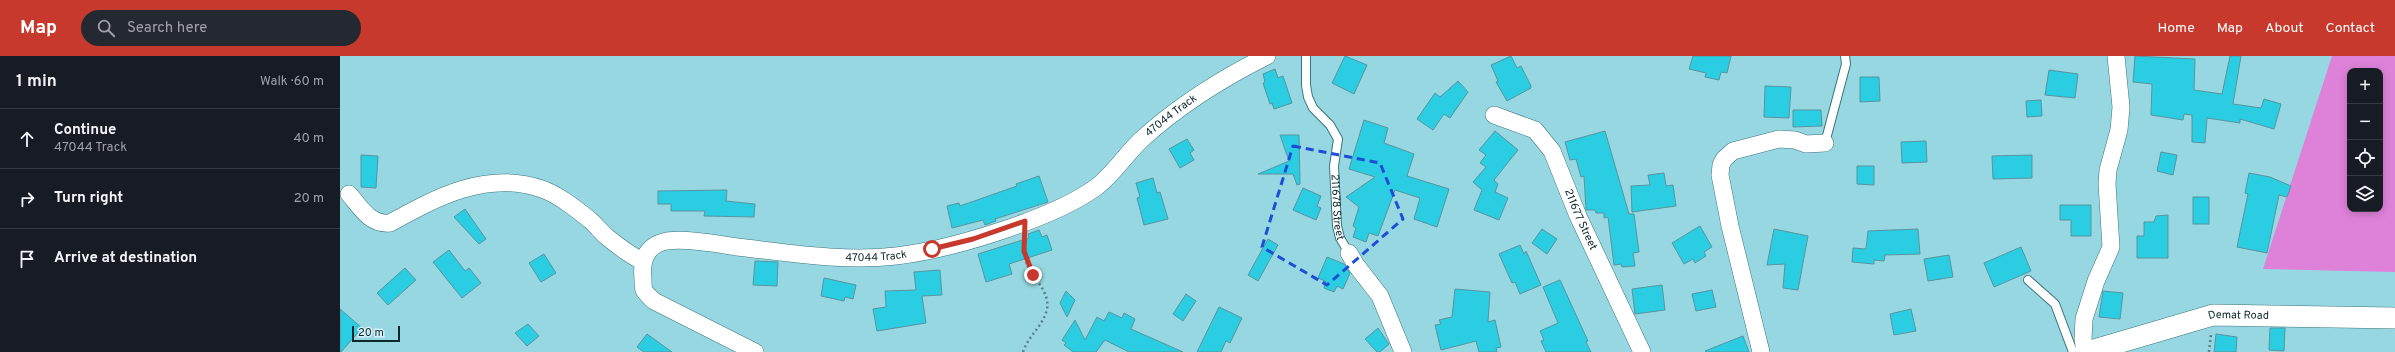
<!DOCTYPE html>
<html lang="en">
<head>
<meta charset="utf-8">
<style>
	:root { --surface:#171b24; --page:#242831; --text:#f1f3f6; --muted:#9ea1a6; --line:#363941; --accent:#c6392c }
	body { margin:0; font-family:Overpass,sans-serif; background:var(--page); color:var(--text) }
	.controls { position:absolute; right:12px; top:12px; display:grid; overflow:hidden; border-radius:8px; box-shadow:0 2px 10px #0003 }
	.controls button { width:36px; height:36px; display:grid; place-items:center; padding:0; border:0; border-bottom:1px solid var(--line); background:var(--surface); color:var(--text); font:20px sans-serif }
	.scale { position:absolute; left:12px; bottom:10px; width:48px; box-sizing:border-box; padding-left:4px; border:2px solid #0d272c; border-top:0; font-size:11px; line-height:14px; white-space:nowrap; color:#0d272c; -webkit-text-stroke:3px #d3f1f7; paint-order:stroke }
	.stop { position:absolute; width:12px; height:12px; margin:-9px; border:3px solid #c6392c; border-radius:50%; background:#fff }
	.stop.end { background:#c6392c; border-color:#fff; box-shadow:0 1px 4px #0008 }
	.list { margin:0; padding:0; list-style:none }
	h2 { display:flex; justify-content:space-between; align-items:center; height:52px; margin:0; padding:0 16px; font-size:17px }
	h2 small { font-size:13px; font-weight:400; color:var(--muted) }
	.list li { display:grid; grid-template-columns:26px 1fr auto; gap:12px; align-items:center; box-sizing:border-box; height:60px; padding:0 16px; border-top:1px solid var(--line) }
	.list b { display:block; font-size:15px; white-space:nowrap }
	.list p { margin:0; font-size:13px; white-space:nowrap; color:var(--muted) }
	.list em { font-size:13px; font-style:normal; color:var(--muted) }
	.icon { flex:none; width:22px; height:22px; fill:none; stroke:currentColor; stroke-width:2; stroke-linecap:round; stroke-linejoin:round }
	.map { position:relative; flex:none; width:2055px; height:296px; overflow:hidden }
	header { display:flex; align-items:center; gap:24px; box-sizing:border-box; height:56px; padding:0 20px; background:var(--accent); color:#fff }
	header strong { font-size:19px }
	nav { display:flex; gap:22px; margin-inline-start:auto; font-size:14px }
	.search { width:280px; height:36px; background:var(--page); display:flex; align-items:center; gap:10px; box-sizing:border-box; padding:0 14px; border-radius:22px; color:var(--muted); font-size:15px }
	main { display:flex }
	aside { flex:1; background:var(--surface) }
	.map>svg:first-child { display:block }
	.green { fill:#de82d9; fill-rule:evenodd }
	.building { fill:#2bcde2; stroke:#57959f }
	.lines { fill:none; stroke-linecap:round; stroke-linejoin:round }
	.service-casing { stroke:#387680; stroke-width:10 }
	.minor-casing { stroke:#387680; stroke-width:18 }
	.tertiary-casing { stroke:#387680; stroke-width:22 }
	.path { stroke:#548289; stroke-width:2.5; stroke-dasharray:2 3; stroke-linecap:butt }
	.service { stroke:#fff; stroke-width:8 }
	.minor { stroke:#fff; stroke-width:17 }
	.tertiary { stroke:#fff; stroke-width:21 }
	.route { stroke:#c6392c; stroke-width:5 }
	.marked { fill:none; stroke:#1d4ed8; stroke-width:3; stroke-dasharray:8 5; stroke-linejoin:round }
	.labels { text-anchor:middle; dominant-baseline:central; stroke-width:3; stroke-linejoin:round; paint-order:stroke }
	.street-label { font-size:11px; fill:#0d272c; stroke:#d3f1f7 }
</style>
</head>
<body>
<header>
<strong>Map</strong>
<div class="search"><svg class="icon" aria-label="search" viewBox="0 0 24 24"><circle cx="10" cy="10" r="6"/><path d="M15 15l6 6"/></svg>Search here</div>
<nav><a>Home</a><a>Map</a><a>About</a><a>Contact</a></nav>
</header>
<main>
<aside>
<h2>1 min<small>Walk · 60 m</small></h2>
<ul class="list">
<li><svg class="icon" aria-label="ahead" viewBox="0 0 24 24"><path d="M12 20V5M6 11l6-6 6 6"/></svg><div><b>Continue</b><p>47044 Track</p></div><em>40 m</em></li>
<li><svg class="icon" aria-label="right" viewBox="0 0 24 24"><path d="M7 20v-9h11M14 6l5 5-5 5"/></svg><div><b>Turn right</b></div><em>20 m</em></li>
<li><svg class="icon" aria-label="arrive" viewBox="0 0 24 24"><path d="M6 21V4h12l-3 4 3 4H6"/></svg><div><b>Arrive at destination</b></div></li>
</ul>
</aside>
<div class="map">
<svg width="2055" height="296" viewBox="0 0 2055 296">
	<rect width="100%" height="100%" fill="#97d7e1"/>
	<path class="green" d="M1992 0H2055V216L1923 213ZM2010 15H2040V153H2010Z"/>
	<g class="building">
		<polygon points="1005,0 1027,9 1014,38 992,27"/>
		<polygon points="1171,0 1177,12 1181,10 1191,30 1191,32 1167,45 1156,26 1158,25 1151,9"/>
		<polygon points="1353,0 1391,0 1387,17 1381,16 1379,24 1365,21 1366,17 1349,13"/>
		<polygon points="1795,0 1855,3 1854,34 1882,38 1890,0 1901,0 1893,48 1921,52 1924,43 1941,48 1934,73 1900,63 1900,67 1867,62 1865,87 1852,86 1852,59 1844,58 1843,64 1811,59 1812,28 1793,26"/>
		<polygon points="935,13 938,22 943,20 952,47 934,53 932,47 930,48 923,27 925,26 923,18"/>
		<polygon points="1709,14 1738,18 1735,42 1705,39"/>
		<polygon points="1520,21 1539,21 1540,45 1520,46"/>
		<polygon points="1118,25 1128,36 1110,62 1104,58 1093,74 1077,63 1095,37 1100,41"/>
		<polygon points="1425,30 1451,31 1449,62 1424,61"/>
		<polygon points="1701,44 1702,60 1687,61 1686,45"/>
		<polygon points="1453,54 1481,54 1482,70 1453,71"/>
		<polygon points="1024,64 1048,72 1044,87 1074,98 1067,120 1109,133 1097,171 1074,163 1080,142 1055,134 1038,180 1029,177 1026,186 1013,181 1016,172 1013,170 1019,151 1006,141 1035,121 1009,113"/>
		<polygon points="1155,75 1178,94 1154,124 1158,128 1155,136 1168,142 1159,164 1134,154 1142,134 1133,126 1146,111 1140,107 1146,99 1139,94"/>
		<polygon points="1265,75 1289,158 1294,158 1299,196 1293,197 1295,210 1282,211 1281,208 1274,209 1268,161 1264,162 1264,157 1256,157 1255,154 1246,154 1244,120 1241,121 1236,103 1230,104 1225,86"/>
		<polygon points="940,79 959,79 960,128 957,129 953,118 918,118 949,105"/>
		<polygon points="847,83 854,94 850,97 854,104 840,112 829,93"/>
		<polygon points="1586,85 1587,106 1562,107 1561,86"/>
		<polygon points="1821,96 1837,99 1833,119 1817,115"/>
		<polygon points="21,99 38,100 36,132 21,131"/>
		<polygon points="1692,99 1692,122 1653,123 1652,100"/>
		<polygon points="1517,110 1534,110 1534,129 1517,128"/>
		<polygon points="1324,117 1326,130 1333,129 1336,150 1292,156 1291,130 1310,129 1308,119"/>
		<polygon points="1909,117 1930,121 1951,130 1947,141 1939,139 1927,197 1897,191 1908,138 1905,137"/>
		<polygon points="699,120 708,146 655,163 656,165 645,169 643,164 612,172 607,150 619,147 620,150 677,130 676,128"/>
		<polygon points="813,122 817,137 820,136 828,163 804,169 797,142 800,141 796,127"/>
		<polygon points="963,132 981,140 977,150 981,152 976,164 953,154"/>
		<polygon points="387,134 386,145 415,148 414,161 364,160 365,155 331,155 331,148 318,148 318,135"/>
		<rect x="1853" y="141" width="16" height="27"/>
		<polygon points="1720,149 1751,149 1751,180 1731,180 1731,164 1720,164"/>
		<polygon points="125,153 146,183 139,188 114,161"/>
		<polygon points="1828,159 1828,202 1797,202 1797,180 1804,180 1804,166 1814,166 1816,160"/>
		<polygon points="1360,170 1372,191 1364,196 1366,200 1355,207 1353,203 1344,208 1332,187"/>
		<polygon points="1202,173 1217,183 1207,198 1192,187"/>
		<polygon points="1434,173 1468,180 1458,234 1443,232 1445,208 1427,209"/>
		<polygon points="1578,173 1580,198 1545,199 1544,205 1534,204 1534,208 1512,206 1513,192 1526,193 1528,175"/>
		<polygon points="699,174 702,181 707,179 712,194 669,208 672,218 646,226 638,198 689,182 688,178"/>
		<polygon points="928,183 938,189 918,225 908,219"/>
		<polygon points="1180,189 1184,198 1186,195 1201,229 1180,238 1175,226 1172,227 1159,198"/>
		<polygon points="1681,191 1691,215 1654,231 1644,207"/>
		<polygon points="109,194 125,215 129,212 141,227 122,242 93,206"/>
		<polygon points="204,198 216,217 201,226 189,207"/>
		<polygon points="1609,199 1613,221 1588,225 1584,203"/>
		<polygon points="987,201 1004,208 1010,217 1003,233 997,230 994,236 984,232 985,225 978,222"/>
		<polygon points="415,205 438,206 437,230 413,229"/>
		<polygon points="65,212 76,224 48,249 37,237"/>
		<polygon points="600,214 602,239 582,240 586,267 537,275 533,253 546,251 545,235 576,234 574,216"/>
		<polygon points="484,222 516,229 513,243 505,241 504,245 481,240"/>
		<polygon points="1220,224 1248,285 1246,286 1251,296 1206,296 1201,285 1204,284 1200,275 1218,267 1203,231"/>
		<polygon points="1322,229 1325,254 1295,258 1292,233"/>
		<polygon points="1115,233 1150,236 1148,266 1155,264 1161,291 1156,292 1157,296 1139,296 1136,285 1101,294 1095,269 1101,268 1099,264 1112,261"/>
		<polygon points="1372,234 1376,251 1356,255 1352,238"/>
		<polygon points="726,235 735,244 727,261 720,247"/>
		<polygon points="1763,235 1783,237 1780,263 1759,261"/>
		<polygon points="846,238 856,245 843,265 833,258"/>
		<polygon points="879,251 902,262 890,287 886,285 881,296 857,296"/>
		<polygon points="0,253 22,272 1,296 0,296"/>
		<polygon points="1571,253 1576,275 1554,279 1550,258"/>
		<polygon points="769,256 782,262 784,257 795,263 791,273 843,296 789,296 765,284 756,296 733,296 724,289 726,287 722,284 735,264 745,284 757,261 764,265"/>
		<polygon points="188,268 199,280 187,290 175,277"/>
		<polygon points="1038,272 1049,288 1040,296 1037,296 1025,283"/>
		<polygon points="1930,272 1945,272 1944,295 1929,294"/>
		<polygon points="307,278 332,296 304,296 297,291"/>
		<polygon points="1876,278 1897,281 1896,296 1874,296"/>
		<polygon points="1403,280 1409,296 1366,296 1365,295"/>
	</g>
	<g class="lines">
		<g class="service-casing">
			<g id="service">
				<path id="s1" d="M966 0V29L968 41 973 52 990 69 998 83 994 110 997 170 1000 182 1009 197"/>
				<polyline points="1485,87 1506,8 1505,0"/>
				<polyline points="1688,224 1715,248 1733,296"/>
			</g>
		</g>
		<g class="minor-casing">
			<g id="minor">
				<path id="s2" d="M1154 59 1195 74 1212 95 1238 160 1302 296"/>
				<path d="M9 138C21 152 30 169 50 167 97 141 147 114 202 133 219 139 236 153 250 164 256 169 261 176 267 181 278 190 290 199 302 205"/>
				<polyline points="1009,197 1016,209 1040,240 1063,296"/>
				<path id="s3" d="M415 296 314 245C311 242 306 238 304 234 303 231 303 226 303 223 301 204 306 189 327 185 347 182 377 188 397 191 450 197 503 206 556 200 609 194 712 163 755 132 772 120 785 99 801 84 837 51 883 22 927 0"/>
				<polyline points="1421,296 1390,170 1380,119 1381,109 1384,103 1393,95 1439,83 1455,84 1466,88 1485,87"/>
				<polyline points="1745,296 1743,283 1744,263 1756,225 1771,191 1767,128 1768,114 1779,74 1781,51 1776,0"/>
			</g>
		</g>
		<g class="tertiary-casing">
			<g id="tertiary">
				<path id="s4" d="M1747 296 1873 259 2055 262"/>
			</g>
		</g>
		<g class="path">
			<path d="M683 296C688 280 704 269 707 253 710 235 693 223 687 208 684 200 684 192 683 183"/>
			<polyline points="1869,296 1871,278"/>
		</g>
		<use href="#service" class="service"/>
		<use href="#minor" class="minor"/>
		<use href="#tertiary" class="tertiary"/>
	</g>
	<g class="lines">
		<polyline class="route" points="592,193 633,183 685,165 684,195 693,219"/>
	</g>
	<path class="marked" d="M953 90 1040 107 1063 163 987 229 922 191Z"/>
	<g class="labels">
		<g class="street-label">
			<text stroke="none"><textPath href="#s3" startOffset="737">47044 Track</textPath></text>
			<text stroke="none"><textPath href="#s1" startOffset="162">211678 Street</textPath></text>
			<text stroke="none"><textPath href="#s2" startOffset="145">211677 Street</textPath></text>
			<text stroke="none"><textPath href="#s3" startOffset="400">47044 Track</textPath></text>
			<text stroke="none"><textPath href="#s4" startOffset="157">Demat Road</textPath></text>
		</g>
	</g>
</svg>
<div class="controls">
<button>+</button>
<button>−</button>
<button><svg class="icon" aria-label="locate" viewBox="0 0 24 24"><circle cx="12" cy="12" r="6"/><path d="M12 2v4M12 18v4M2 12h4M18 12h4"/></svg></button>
<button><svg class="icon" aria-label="layers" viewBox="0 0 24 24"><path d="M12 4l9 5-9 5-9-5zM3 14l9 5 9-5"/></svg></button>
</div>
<div class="scale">20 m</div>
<div class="stop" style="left:592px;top:193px"></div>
<div class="stop end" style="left:693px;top:219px"></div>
</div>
</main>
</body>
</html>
